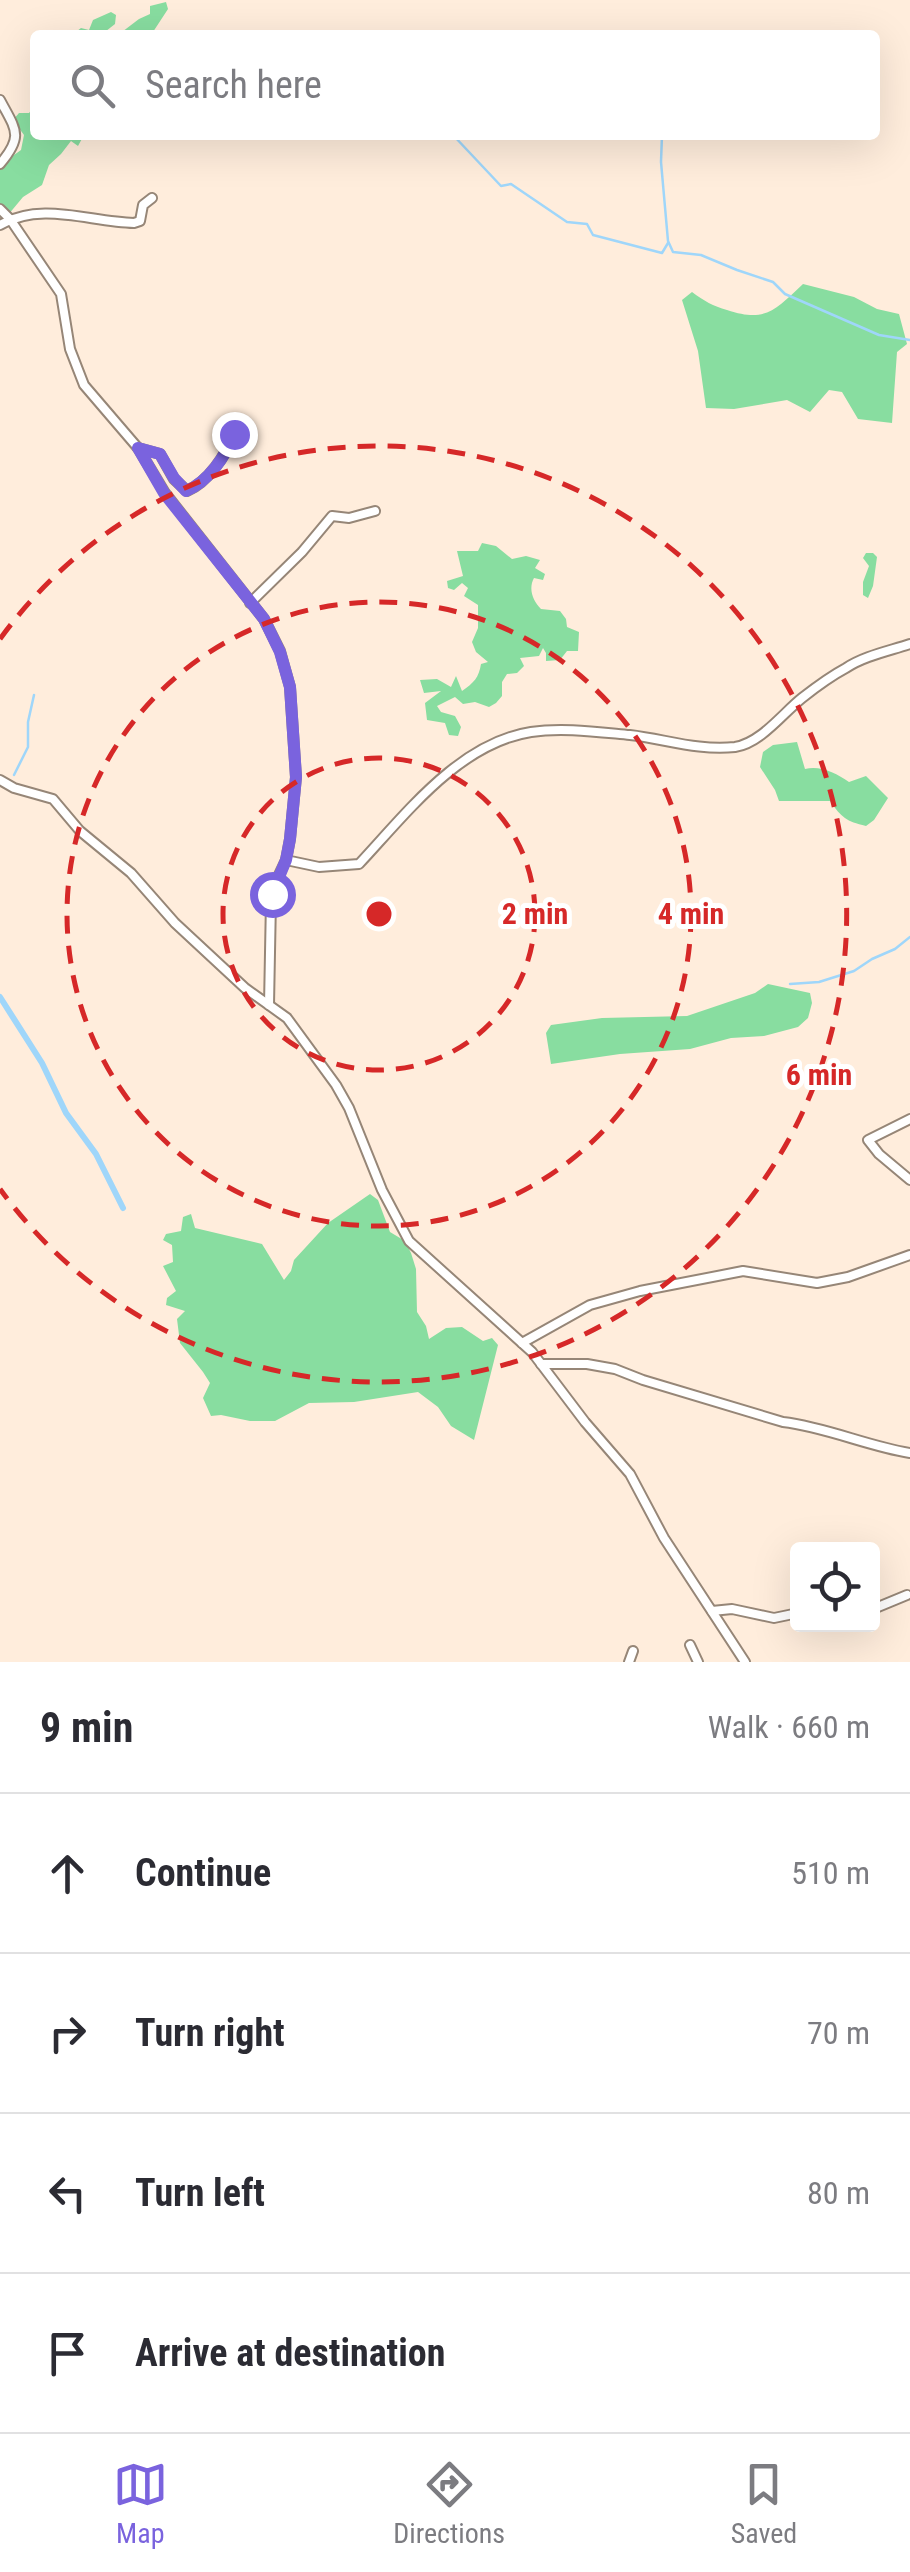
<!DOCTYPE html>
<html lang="en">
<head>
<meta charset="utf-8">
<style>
	:root { --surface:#fff; --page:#f7f7f7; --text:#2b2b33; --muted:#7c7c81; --line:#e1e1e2; --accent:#7a63de }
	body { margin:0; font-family:"Roboto Condensed",sans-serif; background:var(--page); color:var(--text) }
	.controls { position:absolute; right:30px; bottom:30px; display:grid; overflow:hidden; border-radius:10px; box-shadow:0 10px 40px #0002 }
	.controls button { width:90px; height:90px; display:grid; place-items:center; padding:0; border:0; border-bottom:2px solid var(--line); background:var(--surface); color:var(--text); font:50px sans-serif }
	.stop { position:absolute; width:30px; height:30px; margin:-22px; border:8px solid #7a63de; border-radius:50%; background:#fff }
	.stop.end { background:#7a63de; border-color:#fff; box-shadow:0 2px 10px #0008 }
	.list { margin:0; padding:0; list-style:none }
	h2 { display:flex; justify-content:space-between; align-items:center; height:130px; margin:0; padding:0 40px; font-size:42px }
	h2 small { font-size:32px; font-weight:400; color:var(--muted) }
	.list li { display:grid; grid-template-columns:65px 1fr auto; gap:30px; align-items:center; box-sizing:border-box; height:160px; padding:0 40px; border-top:2px solid var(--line) }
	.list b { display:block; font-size:38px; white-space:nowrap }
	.list em { font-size:32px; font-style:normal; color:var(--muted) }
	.icon { flex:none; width:55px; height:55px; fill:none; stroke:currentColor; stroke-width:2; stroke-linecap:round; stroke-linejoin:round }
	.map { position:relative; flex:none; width:910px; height:1662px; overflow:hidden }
	.search { position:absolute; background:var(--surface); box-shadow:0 10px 40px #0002; left:30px; right:30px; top:30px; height:110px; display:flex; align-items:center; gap:25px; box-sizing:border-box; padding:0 35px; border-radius:10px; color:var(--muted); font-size:38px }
	.sheet { height:770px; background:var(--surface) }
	nav { display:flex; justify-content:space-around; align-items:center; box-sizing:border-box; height:140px; border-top:2px solid var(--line); background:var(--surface); font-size:28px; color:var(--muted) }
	nav a { display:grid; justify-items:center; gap:5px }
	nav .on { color:var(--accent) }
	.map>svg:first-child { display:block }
	.green { fill:#88dda0 }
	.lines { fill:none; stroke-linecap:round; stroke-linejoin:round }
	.stream { stroke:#9fd6fa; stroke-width:2.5 }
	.canal { stroke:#9fd6fa; stroke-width:6 }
	.minor-casing { stroke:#968677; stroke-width:12 }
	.minor { stroke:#fff; stroke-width:8 }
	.route { stroke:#7a63de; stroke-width:12 }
	.ring { fill:none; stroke:#d62828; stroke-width:5; stroke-dasharray:18 12 }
	.centre { fill:#d62828; stroke:#fff; stroke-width:5 }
	.ring-label { font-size:30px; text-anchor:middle; font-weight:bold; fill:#d62828; stroke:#fff; stroke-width:10; stroke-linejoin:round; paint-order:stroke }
</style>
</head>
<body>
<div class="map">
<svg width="910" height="1662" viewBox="0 0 910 1662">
	<rect width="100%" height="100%" fill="#ffeddc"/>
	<g class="green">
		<polygon points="166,2 168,9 151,35 118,35 139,19 150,14 150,6"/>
		<polygon points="111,12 116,15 115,24 101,35 72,35 81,28 89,30 93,20"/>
		<polygon points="35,106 35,135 84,135 78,146 71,141 61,154 49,165 42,185 23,197 8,215 0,208 0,165 21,150 24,135 13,120 19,113 29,113"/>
		<path d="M803 284 854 297 877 309 899 314 907 344 897 352 892 423 858 419 842 392 829 390 810 412 787 400 734 409 706 408 698 351 682 300 692 292C704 301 713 306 727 310 766 323 775 310 803 284Z"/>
		<path d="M482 543 496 546 512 559 526 556 540 560 535 568 545 574 543 580 534 578C528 589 533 601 541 609L560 611 566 619 567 627 579 632 578 651H567L560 660 546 661V653L543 648 539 656 520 658 524 666 517 673 507 674 502 682V696L496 703 489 707 475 702 463 704 455 697 437 706 441 712 455 716 461 727 458 736 449 735 445 723 427 720 425 703 441 691 424 693 420 680 437 679 451 687 456 676 462 691C474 683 479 677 481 664L488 662 476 652 472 642 478 628V605L464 596 468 588 462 583 454 590 448 588 447 581 463 576 457 551H478Z"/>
		<polygon points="866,553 873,553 877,557 873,586 868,598 863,595 863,582 869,566 863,558"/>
		<path d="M797 742 805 769C820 765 836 773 849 782L866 776 888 798 874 820 866 826C846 821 842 818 830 801H779L775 790 760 767 763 752 773 745Z"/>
		<polygon points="768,984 810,993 812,1003 808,1018 798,1027 764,1036 731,1038 690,1049 620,1054 551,1064 546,1033 551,1025 602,1018 687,1016 755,993"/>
		<polygon points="370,1194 378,1200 390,1232 405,1241 411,1253 416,1269 417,1312 426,1326 429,1339 446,1328 462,1327 483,1341 492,1338 498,1345 474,1440 451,1426 438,1407 418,1392 354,1402 309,1403 275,1421 250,1421 221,1415 211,1416 203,1398 210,1383 203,1372 180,1343 177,1319 185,1311 166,1305 167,1298 176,1291 163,1266 173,1262 172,1245 163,1240 166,1234 181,1231 183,1217 191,1214 195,1228 262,1244 284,1280 291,1271 294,1260 328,1223"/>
	</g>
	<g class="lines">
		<g class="stream">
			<polyline points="453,135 501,186 511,184 567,222 587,224 593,235 662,253 668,243"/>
			<polyline points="662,135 661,162 668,241 673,252 701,255 737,270 773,282 785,294 879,335 910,340"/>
			<polyline points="14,775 28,747 28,722 34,695"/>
			<polyline points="790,984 819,982 854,971 872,959 895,949 910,937"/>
		</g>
		<polyline class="canal" points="0,997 42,1063 66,1113 96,1154 123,1208"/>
		<g class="minor-casing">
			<g id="minor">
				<path d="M0 100C16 130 24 136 0 164"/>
				<polyline points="0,209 10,219 61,294 70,349 84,385 138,448 165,493 264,619 280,651 290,687 296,777 290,839 286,860 276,881 271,900 269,1005"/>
				<path d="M0 225C42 201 89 222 134 223L140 221 143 205 152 198"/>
				<path d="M138 448 160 454 174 479 187 491C208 482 226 455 234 434"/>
				<polyline points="250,603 302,552 332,516 349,518 375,511"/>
				<polyline points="0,780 14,788 53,799 80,831 131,873 175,923 245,988 287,1018 336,1085 349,1108 382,1190 409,1241 532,1352 585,1422 630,1474 664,1538 745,1662"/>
				<path d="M286 860 319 867 359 864C405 815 459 743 531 732 562 727 598 732 630 735 665 739 698 751 735 747 761 743 783 713 802 698 816 687 831 676 846 668 864 656 889 651 910 644"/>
				<polyline points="910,1119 868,1140 879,1154 910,1180"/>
				<polyline points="522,1343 590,1305 640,1291 743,1271 817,1283 848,1277 910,1255"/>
				<path d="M541 1364H587L615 1369 643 1380 783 1422C826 1427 867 1446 910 1453"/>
				<polyline points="872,1606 878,1607 907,1595"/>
				<polyline points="712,1611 732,1609 774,1618 798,1613"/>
				<polyline points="690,1645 698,1662"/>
				<polyline points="629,1662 633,1651"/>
			</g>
		</g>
		<use href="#minor" class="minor"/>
	</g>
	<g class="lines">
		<path class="route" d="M234 434C226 456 208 482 186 491L174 478 160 454 138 448 164 493 264 619 280 652 290 687 296 777 290 839 286 860 272 894"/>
	</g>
	<g class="ring">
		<circle cx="379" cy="914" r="156"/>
		<circle cx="379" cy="914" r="312"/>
		<path d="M0 639A468 468 0 1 1 0 1189"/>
	</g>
	<circle cx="379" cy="914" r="15" class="centre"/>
	<g class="ring-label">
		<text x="535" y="924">2 min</text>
		<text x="691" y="924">4 min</text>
		<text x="819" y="1085">6 min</text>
	</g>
</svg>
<div class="controls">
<button><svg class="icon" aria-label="locate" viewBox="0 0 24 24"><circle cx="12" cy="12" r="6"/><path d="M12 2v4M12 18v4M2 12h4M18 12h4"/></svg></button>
</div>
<div class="stop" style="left:272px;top:894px"></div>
<div class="stop end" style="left:234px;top:434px"></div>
<div class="search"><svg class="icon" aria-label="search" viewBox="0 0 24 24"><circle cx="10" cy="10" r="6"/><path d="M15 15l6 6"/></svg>Search here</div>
</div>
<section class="sheet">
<h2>9 min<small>Walk · 660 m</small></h2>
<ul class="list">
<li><svg class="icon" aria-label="ahead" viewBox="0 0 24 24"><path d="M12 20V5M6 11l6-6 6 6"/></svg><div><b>Continue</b></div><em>510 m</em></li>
<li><svg class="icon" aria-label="right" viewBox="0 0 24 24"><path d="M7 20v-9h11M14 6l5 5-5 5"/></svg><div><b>Turn right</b></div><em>70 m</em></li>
<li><svg class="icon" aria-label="left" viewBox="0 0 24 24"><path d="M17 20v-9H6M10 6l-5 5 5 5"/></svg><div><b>Turn left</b></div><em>80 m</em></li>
<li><svg class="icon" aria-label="arrive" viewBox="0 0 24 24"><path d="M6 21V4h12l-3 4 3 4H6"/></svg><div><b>Arrive at destination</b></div></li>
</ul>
</section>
<nav>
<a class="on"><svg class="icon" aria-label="map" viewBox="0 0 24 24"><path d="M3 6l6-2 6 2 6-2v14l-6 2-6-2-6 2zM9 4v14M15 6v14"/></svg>Map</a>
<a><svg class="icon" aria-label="directions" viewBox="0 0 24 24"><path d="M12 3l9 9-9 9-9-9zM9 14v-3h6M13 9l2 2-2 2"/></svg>Directions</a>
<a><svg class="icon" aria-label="saved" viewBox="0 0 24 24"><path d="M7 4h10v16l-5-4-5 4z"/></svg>Saved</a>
</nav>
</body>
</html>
